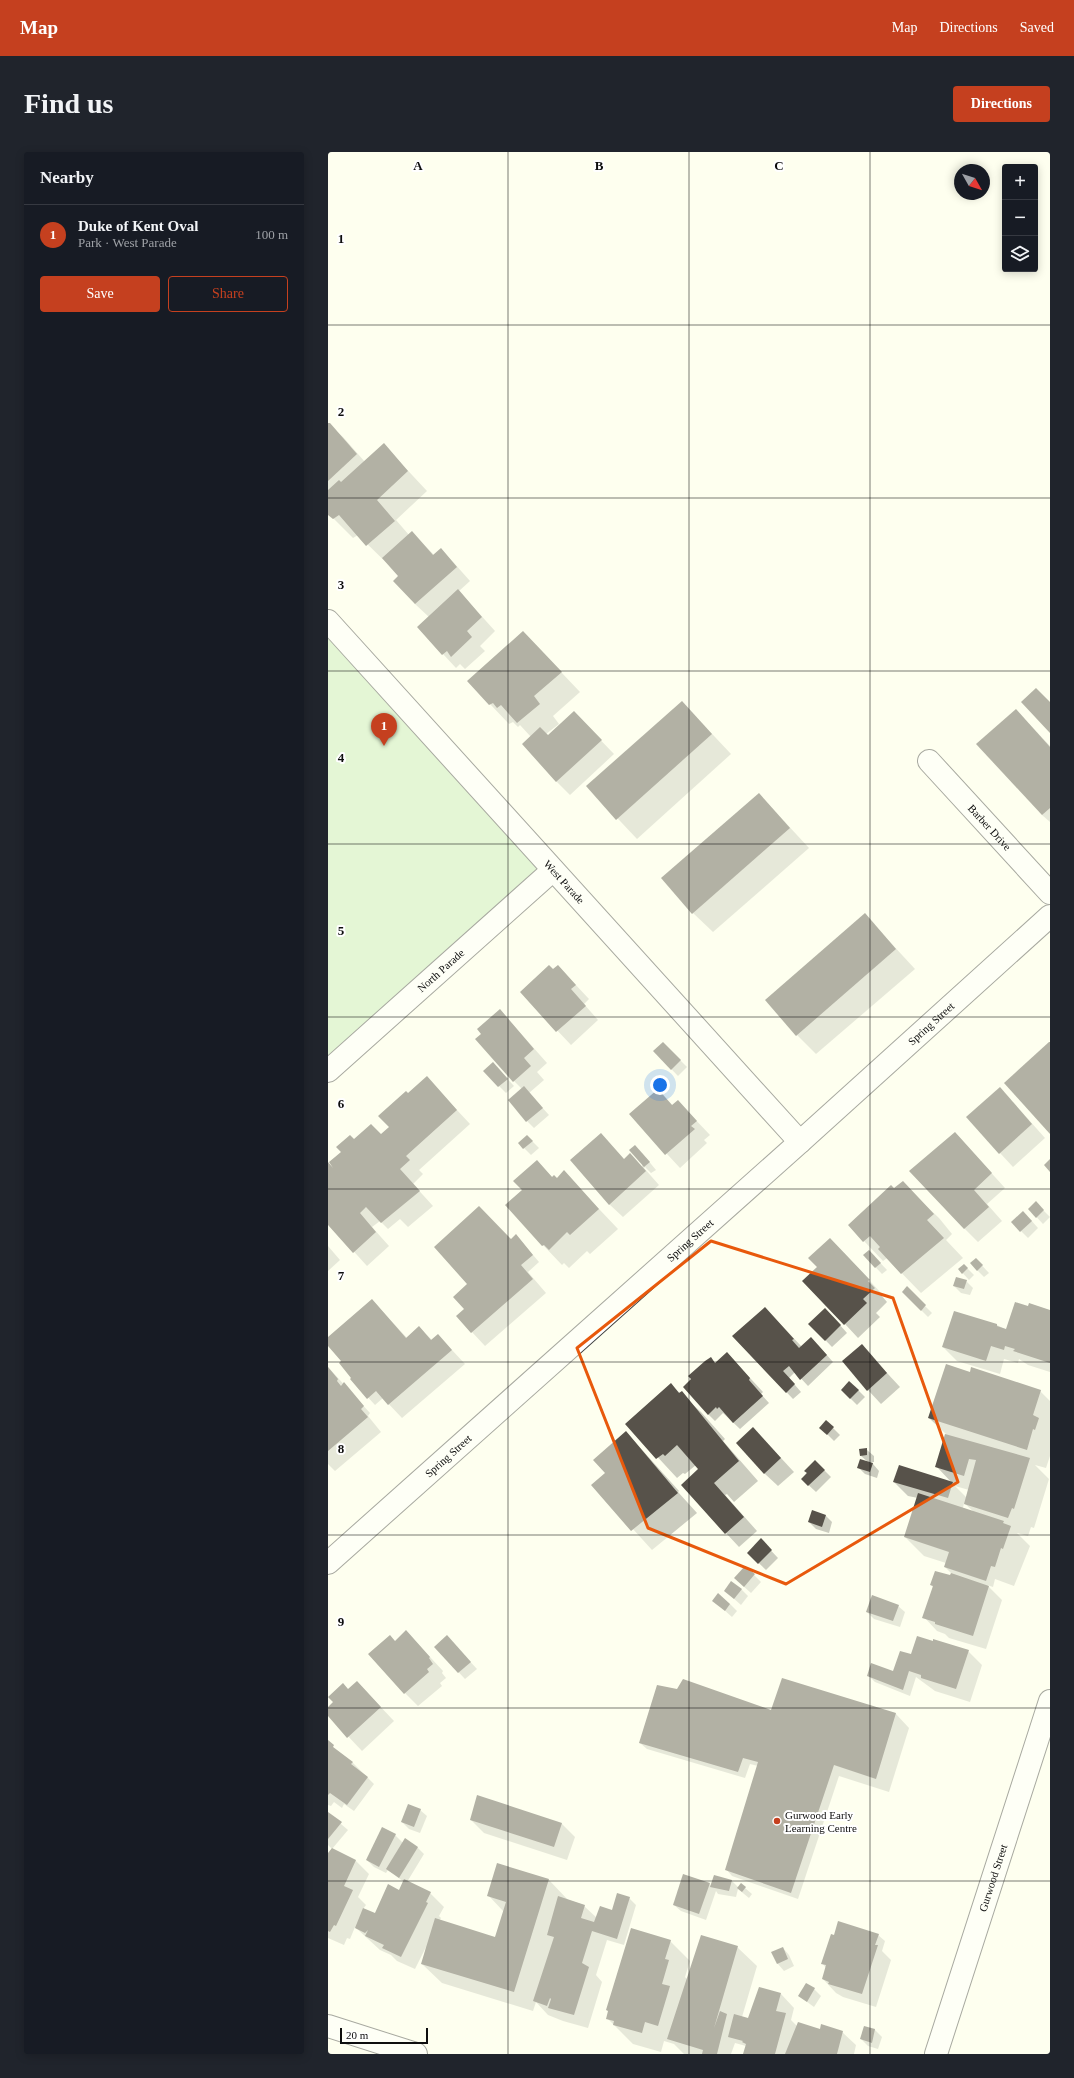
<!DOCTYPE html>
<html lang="en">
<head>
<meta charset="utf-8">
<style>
	:root { --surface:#171b24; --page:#20242c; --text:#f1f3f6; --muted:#9ea1a6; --line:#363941; --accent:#c5401f }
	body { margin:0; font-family:"Times New Roman",serif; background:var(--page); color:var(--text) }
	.controls { position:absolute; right:12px; top:12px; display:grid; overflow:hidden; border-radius:4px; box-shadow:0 2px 10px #0003 }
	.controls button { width:36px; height:36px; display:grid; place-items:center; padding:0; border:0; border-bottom:1px solid var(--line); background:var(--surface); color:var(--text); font:20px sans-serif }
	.compass { position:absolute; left:626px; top:12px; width:36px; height:36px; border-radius:50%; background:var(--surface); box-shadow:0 2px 10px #0003; rotate:129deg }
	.scale { position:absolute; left:12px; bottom:10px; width:88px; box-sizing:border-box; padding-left:4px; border:2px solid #0e0e0e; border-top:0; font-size:11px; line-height:14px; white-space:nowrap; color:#0e0e0e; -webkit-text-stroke:3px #fff; paint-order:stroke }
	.you { position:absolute; left:332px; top:933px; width:14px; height:14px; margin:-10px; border:3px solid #fff; border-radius:50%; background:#1a73e8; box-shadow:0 0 0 6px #1a73e833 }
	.badge { display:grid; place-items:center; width:26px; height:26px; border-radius:50%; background:var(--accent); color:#fff; font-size:13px; font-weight:700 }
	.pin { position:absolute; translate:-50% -33px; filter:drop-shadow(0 1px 2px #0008) }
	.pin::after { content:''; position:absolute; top:21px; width:14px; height:12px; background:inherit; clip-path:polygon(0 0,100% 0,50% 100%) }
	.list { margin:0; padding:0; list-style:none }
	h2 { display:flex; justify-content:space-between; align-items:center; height:52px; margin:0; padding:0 16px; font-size:17px }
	h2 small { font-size:13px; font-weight:400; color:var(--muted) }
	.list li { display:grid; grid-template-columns:26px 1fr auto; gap:12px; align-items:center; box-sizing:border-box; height:60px; padding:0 16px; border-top:1px solid var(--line) }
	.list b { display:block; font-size:15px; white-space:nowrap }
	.list p { margin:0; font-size:13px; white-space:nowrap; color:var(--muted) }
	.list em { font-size:13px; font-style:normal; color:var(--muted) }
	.actions { display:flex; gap:8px; padding:12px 16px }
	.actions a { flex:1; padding:9px 0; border:1px solid var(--accent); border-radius:4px; text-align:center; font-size:14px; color:var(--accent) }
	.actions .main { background:var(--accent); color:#fff }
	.icon { flex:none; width:22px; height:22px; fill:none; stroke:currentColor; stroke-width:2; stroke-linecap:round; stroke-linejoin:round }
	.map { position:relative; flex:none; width:722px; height:1902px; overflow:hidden; border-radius:4px }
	header { display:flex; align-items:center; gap:24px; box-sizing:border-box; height:56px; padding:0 20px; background:var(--accent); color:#fff }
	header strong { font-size:19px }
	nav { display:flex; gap:22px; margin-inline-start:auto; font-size:14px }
	.intro { display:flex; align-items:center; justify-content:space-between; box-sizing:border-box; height:96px; padding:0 24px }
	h1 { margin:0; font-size:28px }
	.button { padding:10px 18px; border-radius:4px; background:var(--accent); color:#fff; font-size:14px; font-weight:700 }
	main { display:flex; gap:24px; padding:0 24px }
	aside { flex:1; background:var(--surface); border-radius:4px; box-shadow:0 2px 10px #0003 }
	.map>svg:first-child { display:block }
	.green { fill:#c5ebb6 }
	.shadow { fill:#0003; fill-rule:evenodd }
	.building { fill:#57524a }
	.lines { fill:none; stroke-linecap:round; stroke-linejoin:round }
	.minor-casing { stroke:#414141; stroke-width:24 }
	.minor { stroke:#fff; stroke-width:22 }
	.marked { fill:none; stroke:#e8590c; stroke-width:3; stroke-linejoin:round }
	.grid { fill:none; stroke:#0e0e0e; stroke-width:1; stroke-opacity:0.55 }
	.poi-dot { fill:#c5401f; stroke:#fff; stroke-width:1.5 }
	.labels { text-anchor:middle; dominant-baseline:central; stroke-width:4; stroke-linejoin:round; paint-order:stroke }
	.street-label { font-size:11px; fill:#0e0e0e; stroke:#fff }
	.poi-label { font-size:11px; fill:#0e0e0e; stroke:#fff; text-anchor:start }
	.grid-label { font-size:13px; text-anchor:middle; font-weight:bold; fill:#0e0e0e; stroke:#fff; stroke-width:4; stroke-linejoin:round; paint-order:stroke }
</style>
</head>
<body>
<header>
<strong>Map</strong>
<nav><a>Map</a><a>Directions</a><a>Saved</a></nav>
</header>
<div class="intro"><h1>Find us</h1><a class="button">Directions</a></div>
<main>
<aside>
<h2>Nearby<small></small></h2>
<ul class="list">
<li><span class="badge">1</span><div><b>Duke of Kent Oval</b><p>Park · West Parade</p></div><em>100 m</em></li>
</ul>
<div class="actions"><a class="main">Save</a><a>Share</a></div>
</aside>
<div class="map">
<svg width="722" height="1902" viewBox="0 0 722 1902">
	<rect width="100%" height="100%" fill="#feffef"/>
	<polygon class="green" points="0,469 225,718 0,919"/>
	<g class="shadow">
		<polygon points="0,272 15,285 37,310 56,293 99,339 68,368 81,383 84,380 106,403 113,397 126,411 142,429 131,439 167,479 152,494 157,499 137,517 132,512 128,516 115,502 101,465 87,452 72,424 30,383 25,386 0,361"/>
		<polygon points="214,500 252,540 225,564 231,572 218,582 220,584 259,574 286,602 242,643 228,629 203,585 192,573 190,575 185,570 181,572 162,552"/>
		<polygon points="354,550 403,602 309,687 260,635"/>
		<polygon points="688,558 722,594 722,670 714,663"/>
		<polygon points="431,642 481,696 385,780 365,761"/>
		<polygon points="537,763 587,817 488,902 469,883"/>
		<polygon points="230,814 261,847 256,852 270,868 243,893 193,840"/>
		<polygon points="172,858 219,911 209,920 216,928 201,941 221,963 206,976 199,969 194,937 186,929 154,882"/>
		<polygon points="335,891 359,915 350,924 326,899"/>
		<polygon points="171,918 186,934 178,941 156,919"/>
		<polygon points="99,926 142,972 91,1018 95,1022 85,1032 105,1054 80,1075 72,1067 60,1077 52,1069 44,1075 61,1094 39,1114 0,1071 0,1011 6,1017 26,989 53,983 62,975 80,943"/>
		<polygon points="330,938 345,954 363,963 382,983 376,988 379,991 352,1016 302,962"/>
		<polygon points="685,950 717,986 685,1015 672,1001"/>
		<polygon points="627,981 677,1036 659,1052 674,1069 650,1090 636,1076"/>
		<polygon points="272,982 296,1008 302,1003 314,1015 314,1001 328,1018 323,1021 317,1015 316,1016 331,1033 295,1065 281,1052"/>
		<polygon points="199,984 211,996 203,1003 191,991"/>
		<polygon points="209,1009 225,1026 229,1027 236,1020 290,1077 262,1102 259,1099 241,1116 236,1111 234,1113 215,1093 195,1038"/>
		<polygon points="566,1037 591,1047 611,1066 624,1082 618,1088 635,1106 593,1141 559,1106 555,1109 536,1089"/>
		<polygon points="708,1051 722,1065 715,1072 701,1057"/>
		<polygon points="702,1067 710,1076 700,1086 684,1070"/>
		<polygon points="194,1090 211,1110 200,1120 218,1141 157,1194 129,1164 137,1157 186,1092"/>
		<polygon points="0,1094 12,1108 0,1119"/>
		<polygon points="541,1099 559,1118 554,1122 536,1103"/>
		<polygon points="516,1101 554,1142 553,1143 559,1150 548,1161 552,1165 530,1186 517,1172"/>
		<polygon points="648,1107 661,1121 656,1125 649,1118"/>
		<polygon points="636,1113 646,1123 641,1128 631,1117"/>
		<polygon points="638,1129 645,1136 642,1143 633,1141 626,1134"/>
		<polygon points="579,1136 604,1161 600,1165 575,1140"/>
		<polygon points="44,1148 79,1186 91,1175 104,1188 110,1183 137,1212 74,1266 55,1246 47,1253 23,1227 28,1232 14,1209 0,1193 0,1186"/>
		<polygon points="437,1156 474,1195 490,1193 505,1210 480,1234 467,1220 461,1226 473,1240 465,1247 406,1185"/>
		<polygon points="722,1159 722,1220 700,1213 691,1207 690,1211 676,1207 672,1222 629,1209 615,1195 669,1173 679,1178"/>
		<polygon points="504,1164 519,1181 504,1195 482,1172"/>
		<polygon points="533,1193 572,1235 553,1252 540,1238"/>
		<polygon points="399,1201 435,1240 433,1242 441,1251 412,1277 395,1261 387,1269 380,1262 383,1207 388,1212"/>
		<polygon points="0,1215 42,1261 40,1264 53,1280 7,1319 0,1312"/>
		<path d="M642 1221 712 1239 722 1249V1304L718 1316 707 1313 721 1327 706 1376 703 1375 700 1384 689 1381 702 1394 686 1434 667 1427 665 1435 659 1433 674 1448 658 1497 621 1486 617 1482 609 1479 596 1465 605 1435 603 1433 623 1425 624 1422 617 1415 618 1411 596 1404 577 1385 590 1346 580 1344 566 1330 572 1314 625 1332 608 1314 618 1282 601 1266ZM627 1334 641 1338 639 1346ZM636 1351 646 1360 635 1356Z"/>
		<polygon points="343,1233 373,1260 397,1287 395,1289 430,1329 406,1350 399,1342 397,1343 429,1379 411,1395 398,1381 374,1323 368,1313 357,1322 355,1321 349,1326 299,1272"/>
		<polygon points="530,1238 537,1245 529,1253 521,1245"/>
		<polygon points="498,1269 512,1283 506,1289 493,1276"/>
		<polygon points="298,1280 351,1339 350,1340 369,1361 324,1398 265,1333 278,1321"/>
		<polygon points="438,1290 466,1320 450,1334 436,1321"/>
		<polygon points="539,1298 546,1304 546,1310 540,1310 545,1312 551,1319 549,1326 537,1322 530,1315 540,1310 533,1304"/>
		<polygon points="487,1309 503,1325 488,1340 474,1327"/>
		<polygon points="498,1364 504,1370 501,1381 488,1377 481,1370"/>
		<polygon points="433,1388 450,1406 438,1418 420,1401"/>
		<polygon points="426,1423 433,1430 423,1441 414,1433"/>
		<polygon points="413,1437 420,1444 413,1453 404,1445"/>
		<polygon points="385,1448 402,1452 409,1459 404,1465"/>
		<polygon points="570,1454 577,1460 572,1475 546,1467 539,1460"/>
		<polygon points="78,1479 115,1519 114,1521 118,1526 112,1531 114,1534 90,1554 77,1541 67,1490"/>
		<polygon points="125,1491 149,1517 137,1527 107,1495"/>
		<polygon points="640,1499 654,1513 642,1550 607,1539 588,1525 582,1544 547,1530 540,1523 566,1520"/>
		<polygon points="455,1527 568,1562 581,1576 561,1640 511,1624 470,1747 404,1724 398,1717 430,1614 422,1612 417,1626 319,1597 312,1591 349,1539 443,1559"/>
		<polygon points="29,1530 66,1569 34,1599 0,1563 0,1557"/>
		<polygon points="0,1591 24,1610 46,1632 26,1659 16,1652 14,1656 6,1650 3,1654 0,1653"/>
		<polygon points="92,1658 99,1664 92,1681 81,1677 74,1670"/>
		<polygon points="0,1661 20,1678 4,1697 0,1693"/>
		<polygon points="143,1668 234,1672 247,1685 239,1708 156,1681"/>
		<polygon points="67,1683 75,1691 89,1695 96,1702 79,1730 102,1741 116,1755 111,1764 113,1766 111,1769 167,1786 176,1760 160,1743 221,1728 240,1748 256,1754 269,1766 285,1760 301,1746 308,1753 296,1793 279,1788 268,1823 274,1830 260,1876 235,1869 220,1863 208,1850 205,1859 114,1831 94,1812 98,1795 87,1817 69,1809 63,1803 52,1798 27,1775 22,1787 19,1786 16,1793 0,1786 0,1704 27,1708 41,1722 30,1745 38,1753 35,1757 46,1762 72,1739 76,1730 60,1718 58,1721 46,1715 39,1708"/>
		<polygon points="387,1724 404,1729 410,1735 417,1736 424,1742 421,1746 410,1737 408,1745 390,1742 388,1739 378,1768 353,1759 346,1753 381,1732 384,1734"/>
		<polygon points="550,1783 557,1789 554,1799 563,1808 548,1855 515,1845 508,1841 495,1827 498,1816 495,1812 506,1784"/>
		<polygon points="342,1789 362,1809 357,1825 360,1828 409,1795 429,1814 414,1865 421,1867 453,1842 466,1856 463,1868 469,1874 514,1880 528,1893 526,1902 416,1902 418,1894 407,1891 403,1902 356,1902 346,1892 336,1889 333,1900 305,1892 279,1866"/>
		<polygon points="455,1796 461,1803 466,1814 456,1819 450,1812 445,1800"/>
		<polygon points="486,1837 493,1844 486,1855 471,1844"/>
		<polygon points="536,1875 547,1878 554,1885 550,1897 540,1894 533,1887"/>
	</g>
	<g class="building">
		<polygon points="0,271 2,271 29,302 0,329"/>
		<polygon points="56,291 80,319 49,348 67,369 38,394 11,363 5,367 0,363 0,338 11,328 13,330"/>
		<polygon points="84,379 105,403 113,396 129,415 87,452 65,429 70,424 54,406"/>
		<polygon points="130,437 154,465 139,479 144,485 123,505 119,499 114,503 89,475"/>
		<polygon points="195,479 234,520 206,544 212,552 189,571 173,553 169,556 165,551 161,553 139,529"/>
		<polygon points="708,536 722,550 722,581 693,550"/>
		<polygon points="354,549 384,582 288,668 258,634"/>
		<polygon points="688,557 722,595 722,656 714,663 648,592"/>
		<polygon points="246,559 274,588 228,630 194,592 212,575 220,583"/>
		<polygon points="431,641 462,676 364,762 333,726"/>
		<polygon points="537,761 568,797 468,884 437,848"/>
		<polygon points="221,813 225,817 230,813 248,833 243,837 258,854 228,880 192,840"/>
		<polygon points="172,857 206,897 196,906 203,914 185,930 147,887 153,882 149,877"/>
		<polygon points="335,890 353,908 343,918 325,899"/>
		<polygon points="721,890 722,890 722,982 676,931"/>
		<polygon points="165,910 180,927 170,935 155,919"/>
		<polygon points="99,924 129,958 78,1004 82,1008 72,1017 92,1039 53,1071 38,1055 32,1061 48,1080 25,1101 0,1073 0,1010 5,1016 1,1010 13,1000 8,995 22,983 26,987 43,972 53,982 61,975 50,964 78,939 80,941"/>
		<polygon points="196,934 215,956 198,970 180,948"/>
		<polygon points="672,935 704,972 671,1002 638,965"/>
		<polygon points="330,937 344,953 350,948 369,969 363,974 367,977 337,1003 301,962"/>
		<polygon points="627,980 664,1021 646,1038 661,1055 636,1077 581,1019"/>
		<polygon points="273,981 296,1007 302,1001 318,1019 281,1053 242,1008"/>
		<polygon points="199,983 205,989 195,997 190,991"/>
		<polygon points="307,993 322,1010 316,1015 301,998"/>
		<polygon points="722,1007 722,1020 716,1013"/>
		<polygon points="209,1008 224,1025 226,1023 229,1026 236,1018 271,1057 242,1083 239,1080 221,1098 216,1093 214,1094 177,1053 194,1038 185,1029"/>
		<polygon points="575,1029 606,1062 599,1068 616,1086 573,1122 550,1097 552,1095 542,1084 535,1090 520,1073 563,1033 566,1036"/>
		<polygon points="708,1049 716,1058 708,1066 700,1057"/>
		<polygon points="151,1054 183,1087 188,1082 205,1103 193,1113 205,1127 143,1181 128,1164 136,1157 125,1145 139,1132 106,1095"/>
		<polygon points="695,1059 704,1069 692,1080 683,1070"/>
		<polygon points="502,1086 542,1128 540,1129 547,1136 535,1147 539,1151 516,1173 474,1129 489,1115 480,1106"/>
		<polygon points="541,1098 553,1111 547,1116 535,1103"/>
		<polygon points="648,1106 655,1113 649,1119 642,1111"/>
		<polygon points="636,1112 640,1116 634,1122 630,1117"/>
		<polygon points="628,1125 639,1128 636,1137 625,1134"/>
		<polygon points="579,1134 598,1153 593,1159 574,1140"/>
		<polygon points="44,1147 78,1186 91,1174 103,1188 110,1182 124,1198 60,1253 48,1239 39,1247 22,1227 23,1226 11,1211 13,1209 0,1194 0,1185"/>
		<polygon points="687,1150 700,1154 701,1151 722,1158 722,1211 685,1199 687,1197 677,1194 676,1198 663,1194 658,1209 614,1195 626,1159 669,1172 669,1174 678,1177"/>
		<polygon points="437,1155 466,1187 464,1188 471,1196 483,1185 499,1203 472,1228 461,1214 455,1219 467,1232 458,1241 404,1184"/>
		<polygon points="497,1156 513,1173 497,1189 480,1172"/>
		<polygon points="534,1192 559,1221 539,1239 514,1209"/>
		<polygon points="399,1200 422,1226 421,1228 435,1244 405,1271 391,1255 389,1257 388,1255 380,1263 355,1235 363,1227 360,1224 377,1209 383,1205 387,1211"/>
		<polygon points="618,1212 642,1220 643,1215 713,1238 705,1263 711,1266 707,1278 705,1277 699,1298 600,1266"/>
		<polygon points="0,1215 10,1227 9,1229 13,1234 16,1230 36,1254 33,1257 40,1265 0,1299"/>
		<polygon points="521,1229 531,1238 522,1247 513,1238"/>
		<polygon points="343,1231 351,1241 354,1239 411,1309 386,1331 416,1365 397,1382 353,1333 370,1317 349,1293 337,1304 335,1302 328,1307 297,1272"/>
		<polygon points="498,1268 506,1275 499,1283 491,1276"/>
		<polygon points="425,1275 453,1306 436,1322 408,1291"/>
		<polygon points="298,1279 350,1341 303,1379 263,1333 277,1321 265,1308"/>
		<polygon points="617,1282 702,1306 686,1357 684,1356 680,1366 636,1352 648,1308 641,1307 636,1324 607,1315"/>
		<polygon points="539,1296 539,1303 532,1304 531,1297"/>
		<polygon points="532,1307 545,1311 542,1320 529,1316"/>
		<polygon points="487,1308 497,1318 480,1334 473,1327 479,1321 476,1319"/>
		<polygon points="571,1313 625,1330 620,1346 565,1330"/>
		<polygon points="590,1341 676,1369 675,1371 683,1374 675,1397 673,1396 667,1415 663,1414 658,1429 616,1415 621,1400 576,1385"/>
		<polygon points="484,1358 498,1363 494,1375 480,1370"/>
		<polygon points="433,1386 444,1398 430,1412 419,1401"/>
		<polygon points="417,1414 427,1422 416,1435 406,1426"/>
		<polygon points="607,1419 622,1423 623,1421 661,1434 645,1484 607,1472 607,1470 594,1466 605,1434 602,1433"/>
		<polygon points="403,1429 414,1437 406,1447 396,1439"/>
		<polygon points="390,1441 402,1452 397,1459 384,1449"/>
		<polygon points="544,1443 571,1453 565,1469 538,1460"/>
		<polygon points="78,1478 102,1505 101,1506 105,1512 99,1517 101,1520 76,1542 40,1502 62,1483 67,1489"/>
		<polygon points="119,1483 143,1510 130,1521 106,1495"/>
		<polygon points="589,1484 605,1489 605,1487 641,1498 628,1537 593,1526 593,1523 581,1519 575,1538 539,1524 543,1511 565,1519 572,1499 583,1502"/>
		<polygon points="454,1526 568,1561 548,1627 506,1613 463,1741 397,1718 430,1610 415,1606 410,1620 311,1591 329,1533 349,1537 355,1527 443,1558"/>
		<polygon points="29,1529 53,1555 19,1586 0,1564 0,1555 5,1550 0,1545 15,1531 20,1537"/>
		<polygon points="0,1588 6,1593 5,1595 25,1610 23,1612 40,1625 19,1653 2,1641 0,1643"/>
		<polygon points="149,1643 234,1671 226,1695 142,1668"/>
		<polygon points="80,1652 93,1657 86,1675 73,1670"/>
		<polygon points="0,1660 14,1670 0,1687"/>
		<polygon points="54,1675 68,1682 51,1715 38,1708"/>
		<polygon points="77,1686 90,1695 71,1726 58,1717"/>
		<polygon points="4,1696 28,1708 16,1734 25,1738 8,1774 6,1773 2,1780 0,1779 0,1701"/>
		<polygon points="169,1711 221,1727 186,1840 93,1812 107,1766 167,1785 178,1750 159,1744"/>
		<polygon points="355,1722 382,1731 371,1762 345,1753"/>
		<polygon points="386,1723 404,1728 401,1739 382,1735"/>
		<polygon points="76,1727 103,1740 98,1750 100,1751 73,1805 54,1796 56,1793 37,1784 40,1778 37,1781 27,1776 35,1756 47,1761 60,1732 71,1738"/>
		<polygon points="413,1731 418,1735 414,1740 409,1736"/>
		<polygon points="289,1741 302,1745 289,1787 264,1779 254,1811 261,1815 246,1863 220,1856 223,1847 222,1846 219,1854 205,1849 226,1785 219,1783 230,1744 257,1753 253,1766 266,1770 272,1754 284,1758"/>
		<polygon points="510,1769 551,1782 547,1793 550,1793 534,1842 500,1832 501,1830 494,1827 498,1813 493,1812 503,1782 506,1783"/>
		<polygon points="303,1776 343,1788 337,1807 341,1808 334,1832 342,1834 330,1874 317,1870 314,1881 285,1873 286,1869 278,1867 280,1859 278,1858"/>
		<polygon points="373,1783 410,1794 386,1876 392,1859 399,1862 389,1902 374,1902 375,1898 339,1887"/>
		<polygon points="455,1795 460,1807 449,1812 443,1800"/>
		<polygon points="478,1831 487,1836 479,1850 470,1844"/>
		<polygon points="431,1835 453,1841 448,1859 458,1861 447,1902 415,1902 418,1892 414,1890 415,1889 400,1885 406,1862 420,1866"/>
		<polygon points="470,1870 492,1877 493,1872 515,1879 509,1902 457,1902"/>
		<polygon points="536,1874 547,1877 544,1891 532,1887"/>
	</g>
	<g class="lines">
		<g class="minor-casing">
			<g id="minor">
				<path id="s1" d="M0 469 472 990"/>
				<path id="s2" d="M601 609 722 741"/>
				<path id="s3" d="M0 919 225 718"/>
				<path id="s4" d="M0 1411 472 990 722 764"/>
				<polyline points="0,1874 88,1902"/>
				<path id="s5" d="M608 1902 722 1549"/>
			</g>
		</g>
		<use href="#minor" class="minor"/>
	</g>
	<path d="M0 0H722V1902H0ZM383 1089 565 1146 630 1330 458 1432 320 1376 249 1196Z" fill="#feffef" fill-opacity=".55" fill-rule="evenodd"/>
	<path class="marked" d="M383 1089 565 1146 630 1330 458 1432 320 1376 249 1196Z"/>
	<path class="grid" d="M180 0V1902M361 0V1902M542 0V1902M0 173H722M0 346H722M0 519H722M0 692H722M0 865H722M0 1037H722M0 1210H722M0 1383H722M0 1556H722M0 1729H722"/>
	<circle class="poi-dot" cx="449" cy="1669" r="4"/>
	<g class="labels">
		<g class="street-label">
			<text stroke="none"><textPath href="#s2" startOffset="90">Barber Drive</textPath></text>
			<text stroke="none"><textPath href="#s1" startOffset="352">West Parade</textPath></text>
			<text stroke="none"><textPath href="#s3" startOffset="151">North Parade</textPath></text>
			<text stroke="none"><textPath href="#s4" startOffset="809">Spring Street</textPath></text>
			<text stroke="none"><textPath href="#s4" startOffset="485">Spring Street</textPath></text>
			<text stroke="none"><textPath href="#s4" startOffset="161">Spring Street</textPath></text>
			<text stroke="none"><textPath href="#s5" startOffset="185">Gurwood Street</textPath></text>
		</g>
		<g class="poi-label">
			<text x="457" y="1663">Gurwood Early<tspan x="457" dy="13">Learning Centre</tspan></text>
		</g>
	</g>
	<g class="grid-label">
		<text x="90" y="18">A</text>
		<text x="271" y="18">B</text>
		<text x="451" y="18">C</text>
		<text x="13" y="91">1</text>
		<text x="13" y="264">2</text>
		<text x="13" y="437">3</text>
		<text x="13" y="610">4</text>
		<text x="13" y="783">5</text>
		<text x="13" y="956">6</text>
		<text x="13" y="1128">7</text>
		<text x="13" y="1301">8</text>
		<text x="13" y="1474">9</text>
	</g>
</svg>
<div class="controls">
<button>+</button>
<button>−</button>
<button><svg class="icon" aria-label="layers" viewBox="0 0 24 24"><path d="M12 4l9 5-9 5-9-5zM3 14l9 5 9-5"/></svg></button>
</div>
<svg class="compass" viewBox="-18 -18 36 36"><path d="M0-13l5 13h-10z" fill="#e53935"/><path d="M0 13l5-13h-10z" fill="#9ea1a6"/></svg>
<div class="scale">20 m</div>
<div class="you"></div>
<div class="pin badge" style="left:56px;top:594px">1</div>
</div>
</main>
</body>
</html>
